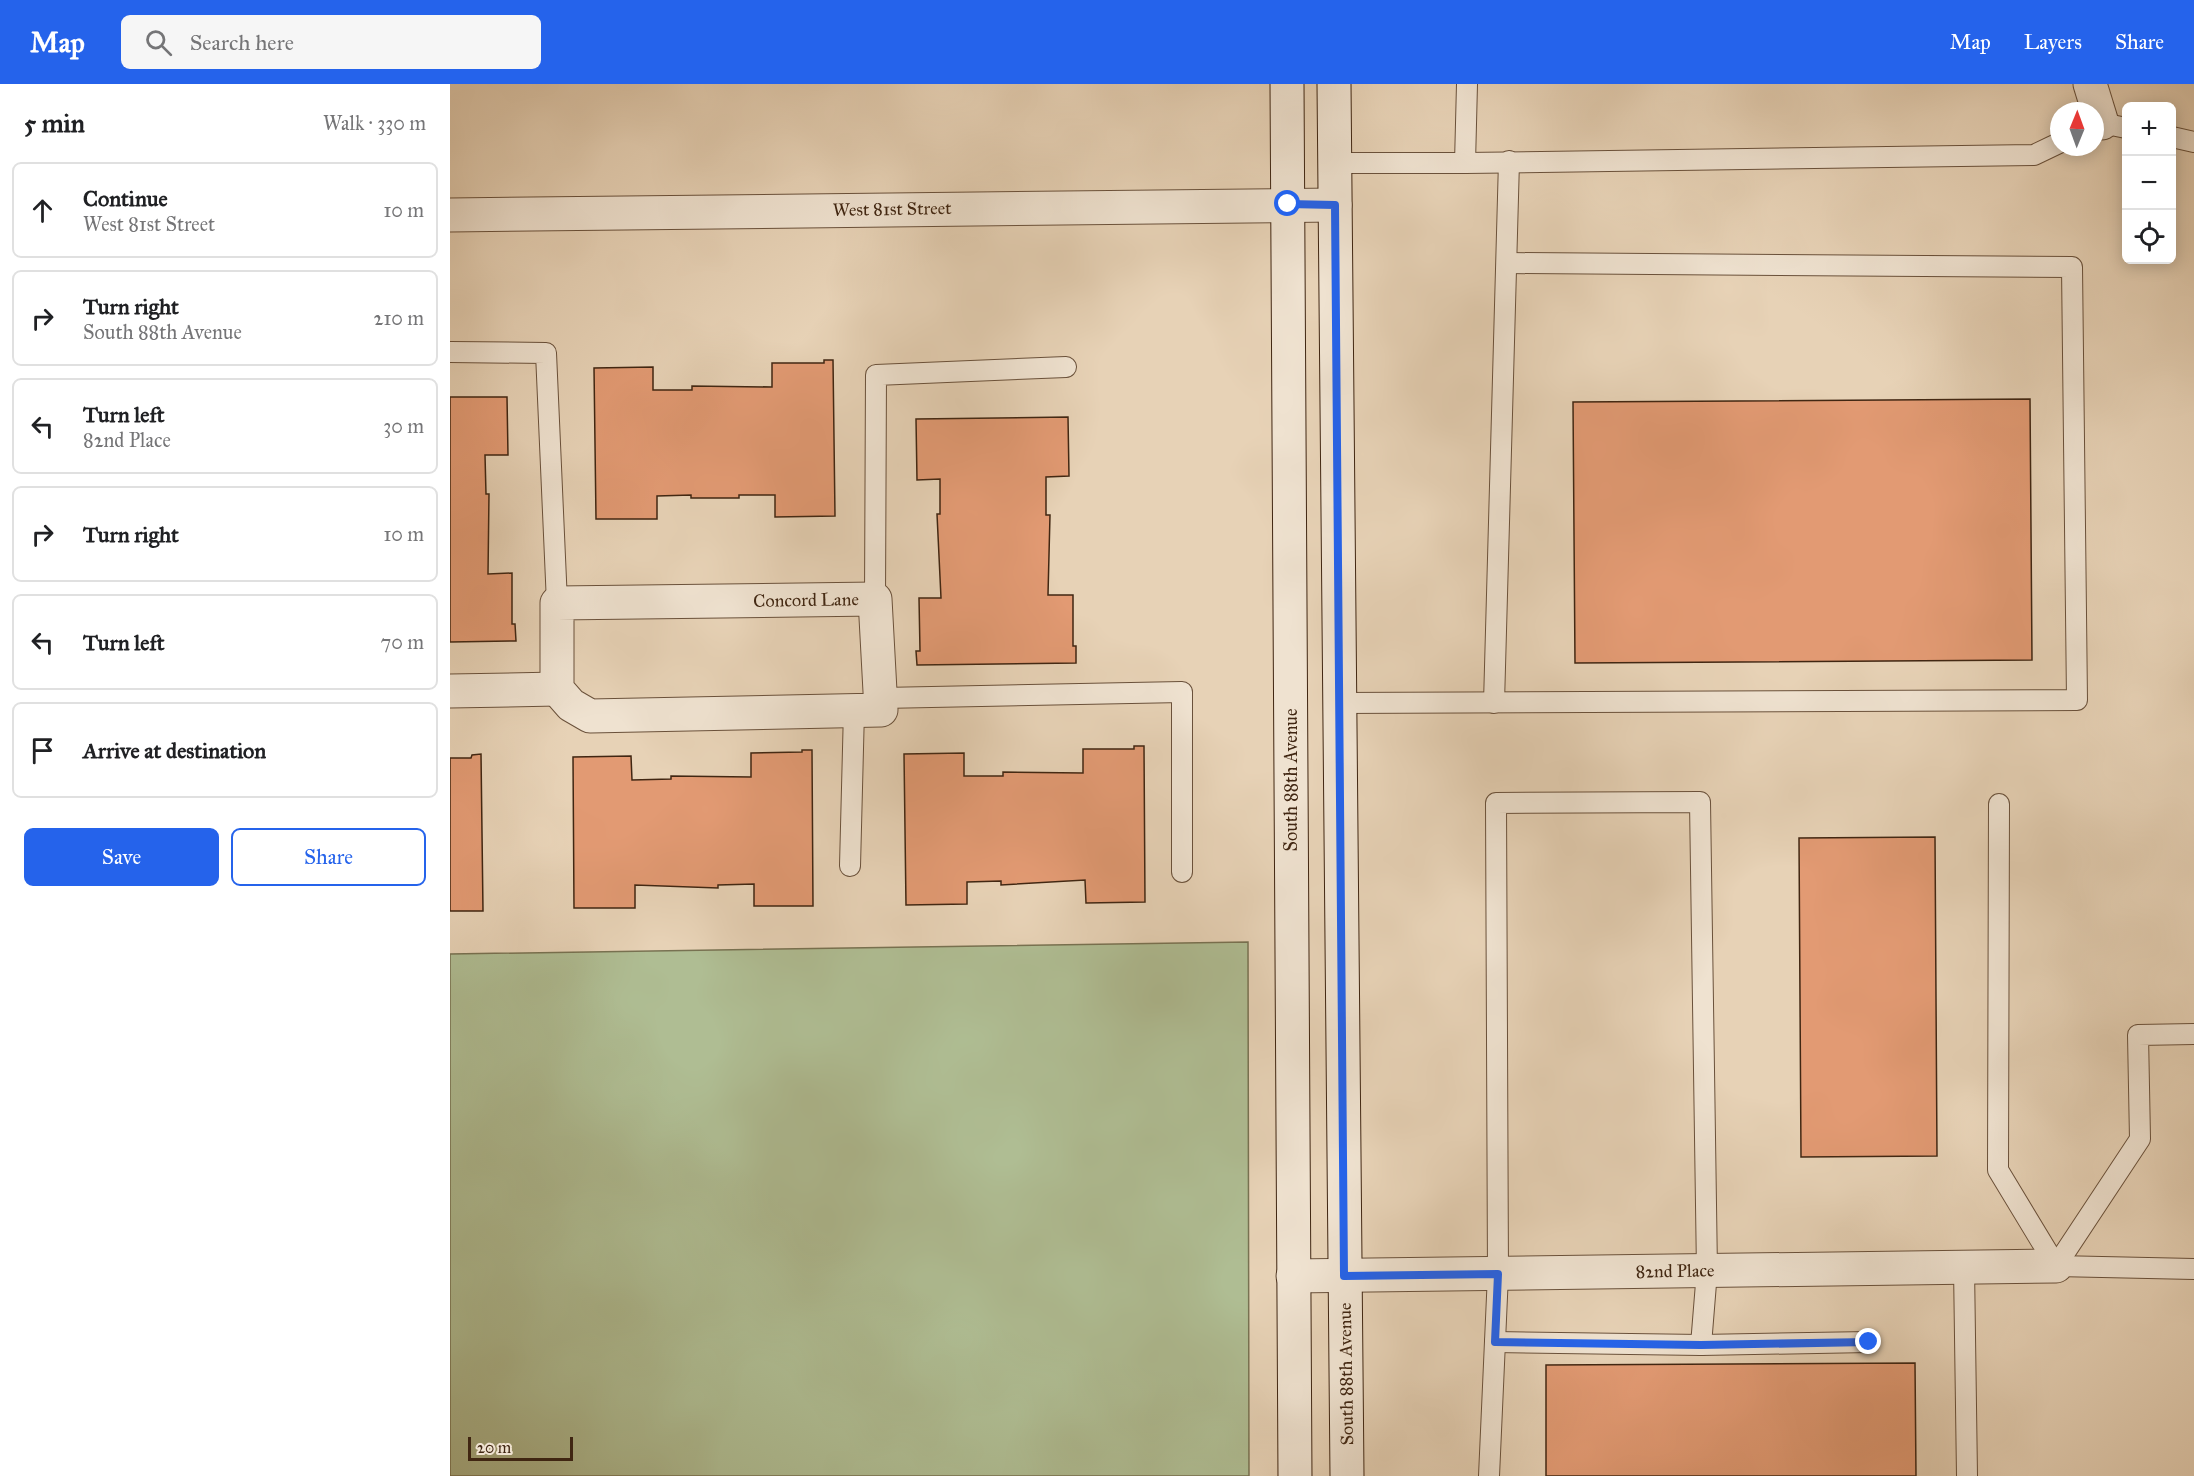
<!DOCTYPE html>
<html lang="en">
<head>
<meta charset="utf-8">
<style>
	:root { --surface:#fff; --page:#f6f6f6; --text:#202124; --muted:#757577; --line:#e0e0e0; --accent:#2563eb }
	body { margin:0; font-family:"IM FELL Great Primer",serif; background:var(--page); color:var(--text) }
	.controls { position:absolute; right:18px; top:18px; display:grid; overflow:hidden; border-radius:9px; box-shadow:0 3px 15px #0003 }
	.controls button { width:54px; height:54px; display:grid; place-items:center; padding:0; border:0; border-bottom:2px solid var(--line); background:var(--surface); color:var(--text); font:30px sans-serif }
	.compass { position:absolute; left:1600px; top:18px; width:54px; height:54px; border-radius:50%; background:var(--surface); box-shadow:0 3px 15px #0003; rotate:1deg }
	.scale { position:absolute; left:18px; bottom:15px; width:105px; box-sizing:border-box; padding-left:6px; border:3px solid #402612; border-top:0; font-size:16px; line-height:21px; white-space:nowrap; color:#402612; -webkit-text-stroke:4px #efe2d0; paint-order:stroke }
	.stop { position:absolute; width:18px; height:18px; margin:-14px; border:4px solid #2563eb; border-radius:50%; background:#fff }
	.stop.end { background:#2563eb; border-color:#fff; box-shadow:0 2px 6px #0008 }
	.list { margin:0; padding:0; list-style:none }
	h2 { display:flex; justify-content:space-between; align-items:center; height:78px; margin:0; padding:0 24px; font-size:26px }
	h2 small { font-size:20px; font-weight:400; color:var(--muted) }
	.list li { display:grid; grid-template-columns:39px 1fr auto; gap:18px; align-items:center; box-sizing:border-box; height:96px; margin:0 12px 12px; padding:0 12px; border:2px solid var(--line); border-radius:9px }
	.list b { display:block; font-size:22px; white-space:nowrap }
	.list p { margin:0; font-size:20px; white-space:nowrap; color:var(--muted) }
	.list em { font-size:20px; font-style:normal; color:var(--muted) }
	.actions { display:flex; gap:12px; padding:18px 24px }
	.actions a { flex:1; padding:14px 0; border:2px solid var(--accent); border-radius:9px; text-align:center; font-size:21px; color:var(--accent) }
	.actions .main { background:var(--accent); color:#fff }
	.icon { flex:none; width:33px; height:33px; fill:none; stroke:currentColor; stroke-width:2; stroke-linecap:round; stroke-linejoin:round }
	.map { position:relative; flex:none; width:1744px; height:1392px; overflow:hidden }
	header { display:flex; align-items:center; gap:36px; box-sizing:border-box; height:84px; padding:0 30px; background:var(--accent); color:#fff }
	header strong { font-size:28px }
	nav { display:flex; gap:33px; margin-inline-start:auto; font-size:21px }
	.search { width:420px; height:54px; background:var(--page); display:flex; align-items:center; gap:15px; box-sizing:border-box; padding:0 21px; border-radius:9px; color:var(--muted); font-size:22px }
	main { display:flex }
	aside { flex:1; background:var(--surface) }
	.map>svg:first-child { display:block }
	.green { fill:#afbd93; stroke:#787252; stroke-width:1.5 }
	.building { fill:#e29a73; stroke:#402612; stroke-width:1.5 }
	.lines { fill:none; stroke-linecap:round; stroke-linejoin:round }
	.lane-casing { stroke:#6a513b; stroke-width:22 }
	.street-casing { stroke:#6a513b; stroke-width:35 }
	.secondary-casing { stroke:#402612; stroke-width:35 }
	.lane { stroke:#efe2d0; stroke-width:20 }
	.street { stroke:#efe2d0; stroke-width:33 }
	.secondary { stroke:#efe2d0; stroke-width:33 }
	.route { stroke:#2563eb; stroke-width:8 }
	.labels { text-anchor:middle; dominant-baseline:central; stroke-width:5; stroke-linejoin:round; paint-order:stroke }
	.street-label { font-size:18px; fill:#402612; stroke:#efe2d0 }
</style>
</head>
<body>
<header>
<strong>Map</strong>
<div class="search"><svg class="icon" aria-label="search" viewBox="0 0 24 24"><circle cx="10" cy="10" r="6"/><path d="M15 15l6 6"/></svg>Search here</div>
<nav><a>Map</a><a>Layers</a><a>Share</a></nav>
</header>
<main>
<aside>
<h2>5 min<small>Walk · 330 m</small></h2>
<ul class="list">
<li><svg class="icon" aria-label="ahead" viewBox="0 0 24 24"><path d="M12 20V5M6 11l6-6 6 6"/></svg><div><b>Continue</b><p>West 81st Street</p></div><em>10 m</em></li>
<li><svg class="icon" aria-label="right" viewBox="0 0 24 24"><path d="M7 20v-9h11M14 6l5 5-5 5"/></svg><div><b>Turn right</b><p>South 88th Avenue</p></div><em>210 m</em></li>
<li><svg class="icon" aria-label="left" viewBox="0 0 24 24"><path d="M17 20v-9H6M10 6l-5 5 5 5"/></svg><div><b>Turn left</b><p>82nd Place</p></div><em>30 m</em></li>
<li><svg class="icon" aria-label="right" viewBox="0 0 24 24"><path d="M7 20v-9h11M14 6l5 5-5 5"/></svg><div><b>Turn right</b></div><em>10 m</em></li>
<li><svg class="icon" aria-label="left" viewBox="0 0 24 24"><path d="M17 20v-9H6M10 6l-5 5 5 5"/></svg><div><b>Turn left</b></div><em>70 m</em></li>
<li><svg class="icon" aria-label="arrive" viewBox="0 0 24 24"><path d="M6 21V4h12l-3 4 3 4H6"/></svg><div><b>Arrive at destination</b></div></li>
</ul>
<div class="actions"><a class="main">Save</a><a>Share</a></div>
</aside>
<div class="map">
<svg width="1744" height="1392" viewBox="0 0 1744 1392">
	<rect width="100%" height="100%" fill="#e7d2b6"/>
	<filter id="stains"><feTurbulence type="fractalNoise" baseFrequency=".00333" numOctaves="4"/><feColorMatrix values="0 0 0 0 .2 0 0 0 0 .09 0 0 0 0 .02 0 0 0 .5 -.17"/></filter>
	<radialGradient id="worn" r=".72"><stop offset=".6" stop-color="#630" stop-opacity="0"/><stop offset="1" stop-color="#630" stop-opacity=".3"/></radialGradient>
	<polygon class="green" points="798,858 799,1392 0,1392 0,870"/>
	<g class="building">
		<polygon points="374,276 383,276 385,432 325,433 325,411 289,411 289,414 241,414 241,411 207,412 207,435 146,435 144,284 203,283 203,306 242,306 242,302 322,303 322,279 374,279"/>
		<polygon points="0,313 57,313 58,371 35,371 36,410 39,410 38,490 62,489 62,540 65,540 66,557 0,558"/>
		<polygon points="1580,315 1582,576 1125,579 1123,318"/>
		<polygon points="618,333 619,392 596,393 596,431 600,431 598,511 623,511 623,562 626,562 626,579 467,581 466,567 470,567 469,514 491,514 487,430 490,430 490,395 467,396 466,335"/>
		<polygon points="684,662 694,662 695,818 636,819 635,796 551,801 551,797 517,798 517,820 456,821 454,670 514,669 514,692 553,692 553,688 633,689 633,665 684,665"/>
		<polygon points="352,666 362,666 363,822 304,822 304,800 268,801 268,804 185,801 185,824 124,824 123,673 181,672 182,696 221,695 221,692 301,693 301,669 352,668"/>
		<polygon points="31,670 33,827 0,827 0,674 21,674 22,671"/>
		<polygon points="1485,753 1487,1072 1351,1073 1349,754"/>
		<polygon points="1465,1279 1466,1392 1096,1392 1096,1281"/>
	</g>
	<g class="lines">
		<g class="lane-casing">
			<g id="lane">
				<polyline points="1645,42 1652,39 1676,44"/>
				<polyline points="1722,53 1744,58"/>
				<polyline points="885,79 1015,79 1017,0"/>
				<polyline points="1015,79 1584,71 1609,59"/>
				<polyline points="0,268 96,269 107,519"/>
				<polyline points="425,515 426,291 616,283"/>
				<polyline points="432,614 732,608 732,788"/>
				<polyline points="889,619 1627,616 1622,183 1058,179"/>
				<polyline points="1044,619 1059,77"/>
				<polyline points="1549,720 1548,1086 1606,1182"/>
				<polyline points="400,782 404,626"/>
				<polyline points="1606,1182 1690,1055 1688,951 1744,950"/>
				<polyline points="1606,1182 1744,1185"/>
				<polyline points="1514,1183 1517,1392"/>
				<polyline points="1045,1258 1251,1261 1419,1258"/>
				<polyline points="1039,1392 1048,1190 1046,719 1250,718 1257,1187 1251,1261"/>
			</g>
		</g>
		<g class="street-casing">
			<g id="street">
				<polyline points="1640,0 1652,39"/>
				<polyline points="0,131 885,121"/>
				<polygon points="425,515 431,626 140,632 121,621 107,605 107,519"/>
				<polyline points="0,607 107,605"/>
				<polyline points="843,1192 1606,1182"/>
			</g>
		</g>
		<g class="secondary-casing">
			<g id="secondary">
				<polyline points="837,0 845,1392"/>
				<polyline points="884,0 897,1392"/>
			</g>
		</g>
		<use href="#lane" class="lane"/>
		<use href="#street" class="street"/>
		<use href="#secondary" class="secondary"/>
	</g>
	<g class="lines">
		<polyline class="route" points="838,120 885,121 894,1192 1048,1190 1045,1258 1251,1261 1419,1258"/>
	</g>
	<g class="labels">
		<g class="street-label">
			<text transform="translate(442 125) rotate(-1)">West 81st Street</text>
			<text transform="translate(356 516) rotate(-1)">Concord Lane</text>
			<text transform="translate(841 696) rotate(-90)">South 88th Avenue</text>
			<text transform="translate(1225 1187) rotate(-1)">82nd Place</text>
			<text transform="translate(896 1290) rotate(-91)">South 88th Avenue</text>
		</g>
	</g>
	<rect width="100%" height="100%" filter="url(#stains)"/>
	<rect width="100%" height="100%" fill="url(#worn)"/>
</svg>
<div class="controls">
<button>+</button>
<button>−</button>
<button><svg class="icon" aria-label="locate" viewBox="0 0 24 24"><circle cx="12" cy="12" r="6"/><path d="M12 2v4M12 18v4M2 12h4M18 12h4"/></svg></button>
</div>
<svg class="compass" viewBox="-18 -18 36 36"><path d="M0-13l5 13h-10z" fill="#e53935"/><path d="M0 13l5-13h-10z" fill="#757577"/></svg>
<div class="scale">20 m</div>
<div class="stop" style="left:838px;top:120px"></div>
<div class="stop end" style="left:1419px;top:1258px"></div>
</div>
</main>
</body>
</html>
